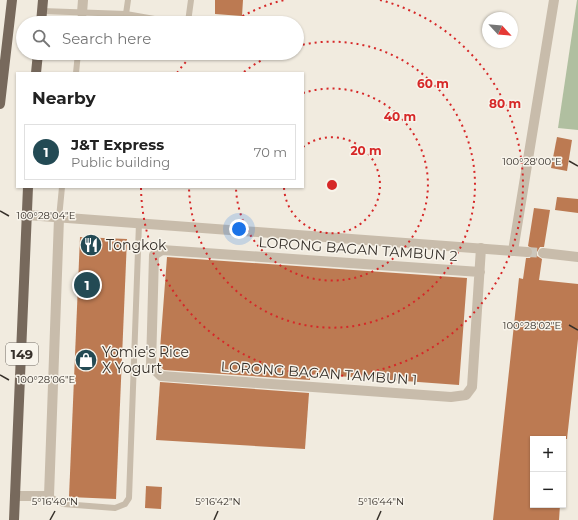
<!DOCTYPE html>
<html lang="en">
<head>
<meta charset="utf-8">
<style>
	:root { --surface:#fff; --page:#f2f2f2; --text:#222; --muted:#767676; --line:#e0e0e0; --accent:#234a54 }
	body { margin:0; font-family:Montserrat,sans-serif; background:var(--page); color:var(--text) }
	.controls { position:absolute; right:12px; bottom:12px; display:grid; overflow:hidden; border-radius:0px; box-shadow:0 1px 3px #0004 }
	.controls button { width:36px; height:36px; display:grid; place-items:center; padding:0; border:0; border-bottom:1px solid var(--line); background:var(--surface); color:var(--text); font:20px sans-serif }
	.compass { position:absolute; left:482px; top:12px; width:36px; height:36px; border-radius:50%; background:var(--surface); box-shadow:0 1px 3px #0004; rotate:116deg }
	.you { position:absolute; left:239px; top:229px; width:14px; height:14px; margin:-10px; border:3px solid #fff; border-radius:50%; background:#1a73e8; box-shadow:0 0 0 6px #1a73e833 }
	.badge { display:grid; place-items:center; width:26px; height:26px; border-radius:50%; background:var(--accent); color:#fff; font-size:13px; font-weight:700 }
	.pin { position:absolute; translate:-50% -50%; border:2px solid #fff; box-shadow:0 1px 4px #0006 }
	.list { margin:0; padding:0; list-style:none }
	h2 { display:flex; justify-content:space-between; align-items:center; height:52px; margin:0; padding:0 16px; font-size:17px }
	h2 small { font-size:13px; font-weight:400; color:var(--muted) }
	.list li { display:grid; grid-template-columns:26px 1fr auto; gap:12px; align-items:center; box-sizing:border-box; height:56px; margin:0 8px 8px; padding:0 8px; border:1px solid var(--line); border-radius:0px }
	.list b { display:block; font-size:15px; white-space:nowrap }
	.list p { margin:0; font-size:13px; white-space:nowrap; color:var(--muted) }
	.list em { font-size:13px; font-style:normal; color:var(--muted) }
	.icon { flex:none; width:22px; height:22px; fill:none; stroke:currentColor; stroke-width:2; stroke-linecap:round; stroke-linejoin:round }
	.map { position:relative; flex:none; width:578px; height:520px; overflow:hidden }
	.search { position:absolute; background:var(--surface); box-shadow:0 1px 3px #0004; left:16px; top:16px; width:288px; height:44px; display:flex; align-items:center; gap:10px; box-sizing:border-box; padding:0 14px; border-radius:22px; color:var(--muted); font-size:15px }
	.panel { position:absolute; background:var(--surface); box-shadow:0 1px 3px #0004; left:16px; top:72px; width:288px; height:116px; border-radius:0px }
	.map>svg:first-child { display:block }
	.green { fill:#b0bfa0 }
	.building { fill:#bc7a52 }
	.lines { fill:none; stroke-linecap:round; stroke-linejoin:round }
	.minor-tunnel { stroke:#ccc6bb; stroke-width:10; stroke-dasharray:10 5; stroke-linecap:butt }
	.service { stroke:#c8bcab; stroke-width:6 }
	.minor { stroke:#c8bcab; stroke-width:10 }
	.primary { stroke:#77695c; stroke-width:10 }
	.ticks { fill:none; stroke:#36302a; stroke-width:1.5 }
	.ring { fill:none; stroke:#d62828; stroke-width:2; stroke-dasharray:2 4 }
	.labels { text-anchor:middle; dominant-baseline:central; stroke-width:3; stroke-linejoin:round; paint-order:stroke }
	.shield { fill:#f8f4eb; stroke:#706b64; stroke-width:1 }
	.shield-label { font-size:13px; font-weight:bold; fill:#36302a }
	.poi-label { font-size:14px; fill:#36302a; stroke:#f8f4eb; text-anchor:start }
	.street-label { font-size:14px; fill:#36302a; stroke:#f8f4eb }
	.ticks-label { font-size:10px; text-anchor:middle; fill:#36302a; stroke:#f8f4eb; stroke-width:3; stroke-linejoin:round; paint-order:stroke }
	.centre { fill:#d62828; stroke:#f8f4eb; stroke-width:2 }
	.ring-label { font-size:12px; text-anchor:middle; font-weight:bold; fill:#d62828; stroke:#f8f4eb; stroke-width:3; stroke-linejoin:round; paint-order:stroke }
</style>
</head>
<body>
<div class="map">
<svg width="578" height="520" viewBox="0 0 578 520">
	<rect width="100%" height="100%" fill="#f1ebdf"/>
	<polygon class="green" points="577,0 578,0 578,130 558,128"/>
	<g class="building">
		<polygon points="215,0 243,0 242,16 215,14"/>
		<polygon points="557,137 572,140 567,171 551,168"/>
		<polygon points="557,197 578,199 578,213 555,210"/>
		<polygon points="534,208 550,210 544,247 540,247 537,252 537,256 542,259 539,280 578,284 578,339 567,439 533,439 533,505 560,505 559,520 493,520 519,278 523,279 526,258 530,258 533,253 533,249 528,246"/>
		<polygon points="80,237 127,239 116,499 69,497"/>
		<polygon points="167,257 467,278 459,385 310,374 310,380 164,370 161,367 161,362 159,362"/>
		<polygon points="160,382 309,393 305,449 156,440"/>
		<polygon points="146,486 162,487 161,509 145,508"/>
	</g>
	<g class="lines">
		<polyline class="minor-tunnel" points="527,252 543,253"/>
		<g class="service">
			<polyline points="42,11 126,14 128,0"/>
			<polyline points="126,14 177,23 188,22 191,0"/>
			<polyline points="81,23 82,13"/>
			<polyline points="76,73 78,53"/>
			<polyline points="59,218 62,187"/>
			<polyline points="49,496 63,504 115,508 125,504 129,498 139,223"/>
		</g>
		<g class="minor">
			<polyline points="82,13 83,0"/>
			<polyline points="27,215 527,252"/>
			<polyline points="513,251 554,0"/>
			<polyline points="543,253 578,257"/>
			<polyline points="480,272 162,250 154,255 151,366 161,376 451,397 466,395 472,387 481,248"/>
			<polyline points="15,496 49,496 59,218"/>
		</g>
		<g class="primary">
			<polyline points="41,23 43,0"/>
			<polyline points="36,73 38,53"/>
			<polyline points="0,104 12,0"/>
			<polyline points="14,520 28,187"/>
		</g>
	</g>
	<path class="ticks" d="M569 161 578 166M0 211 9 216M569 325 578 330M0 375 9 380M50 520 55 511M214 520 218 511M377 520 381 511"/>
	<g class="ring">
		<path d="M303 147A48 48 0 1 1 284 187"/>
		<path d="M303 93A96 96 0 1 1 236 188"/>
		<path d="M244 72A143 143 0 0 1 276 53M297 46A143 143 0 1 1 189 187"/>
		<path d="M177 73A191 191 0 0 1 193 54M232 22A191 191 0 0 1 284 0M380 0A191 191 0 1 1 141 188"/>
	</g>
	<defs>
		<g id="restaurant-disc" transform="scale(1.15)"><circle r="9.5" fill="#234a54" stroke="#f8f4eb"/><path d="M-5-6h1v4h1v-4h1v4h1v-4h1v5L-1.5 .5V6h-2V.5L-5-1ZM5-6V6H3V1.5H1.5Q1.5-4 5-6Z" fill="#fff"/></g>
		<g id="shop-disc" transform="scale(1.15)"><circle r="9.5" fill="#234a54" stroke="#f8f4eb"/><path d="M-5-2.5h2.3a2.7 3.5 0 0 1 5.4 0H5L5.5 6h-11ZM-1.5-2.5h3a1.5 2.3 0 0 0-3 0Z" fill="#fff"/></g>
	</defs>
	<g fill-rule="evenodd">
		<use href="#restaurant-disc" x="91" y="245"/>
		<use href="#shop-disc" x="86" y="360"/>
	</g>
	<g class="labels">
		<rect class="shield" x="6" y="343" width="32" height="22" rx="3"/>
		<g class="shield-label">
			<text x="22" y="354">149</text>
		</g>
		<g class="poi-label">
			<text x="106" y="245">Tongkok</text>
			<text x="102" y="352">Yomie's Rice<tspan x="102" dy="16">X Yogurt</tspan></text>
		</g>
		<g class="street-label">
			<text transform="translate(358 249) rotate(4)">LORONG BAGAN TAMBUN 2</text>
			<text transform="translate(319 373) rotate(4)">LORONG BAGAN TAMBUN 1</text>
		</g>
	</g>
	<g class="ticks-label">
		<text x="532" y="165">100°28'00"E</text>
		<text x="46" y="219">100°28'04"E</text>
		<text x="532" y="329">100°28'02"E</text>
		<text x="46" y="383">100°28'06"E</text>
		<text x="55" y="505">5°16'40"N</text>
		<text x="218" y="505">5°16'42"N</text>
		<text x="381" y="505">5°16'44"N</text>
	</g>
	<circle cx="332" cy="185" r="6" class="centre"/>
	<g class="ring-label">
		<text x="433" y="88">60 m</text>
		<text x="505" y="108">80 m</text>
		<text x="400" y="121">40 m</text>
		<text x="366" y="155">20 m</text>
	</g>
</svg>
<div class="controls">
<button>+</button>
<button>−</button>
</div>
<svg class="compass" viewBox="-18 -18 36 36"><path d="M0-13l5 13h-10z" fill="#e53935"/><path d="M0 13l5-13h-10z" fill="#767676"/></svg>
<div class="you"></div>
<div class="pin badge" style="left:87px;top:285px">1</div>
<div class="search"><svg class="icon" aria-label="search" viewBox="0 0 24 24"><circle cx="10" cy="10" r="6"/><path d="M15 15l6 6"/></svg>Search here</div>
<section class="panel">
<h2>Nearby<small></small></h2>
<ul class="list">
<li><span class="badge">1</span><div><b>J&amp;T Express</b><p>Public building</p></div><em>70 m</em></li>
</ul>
</section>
</div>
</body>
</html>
